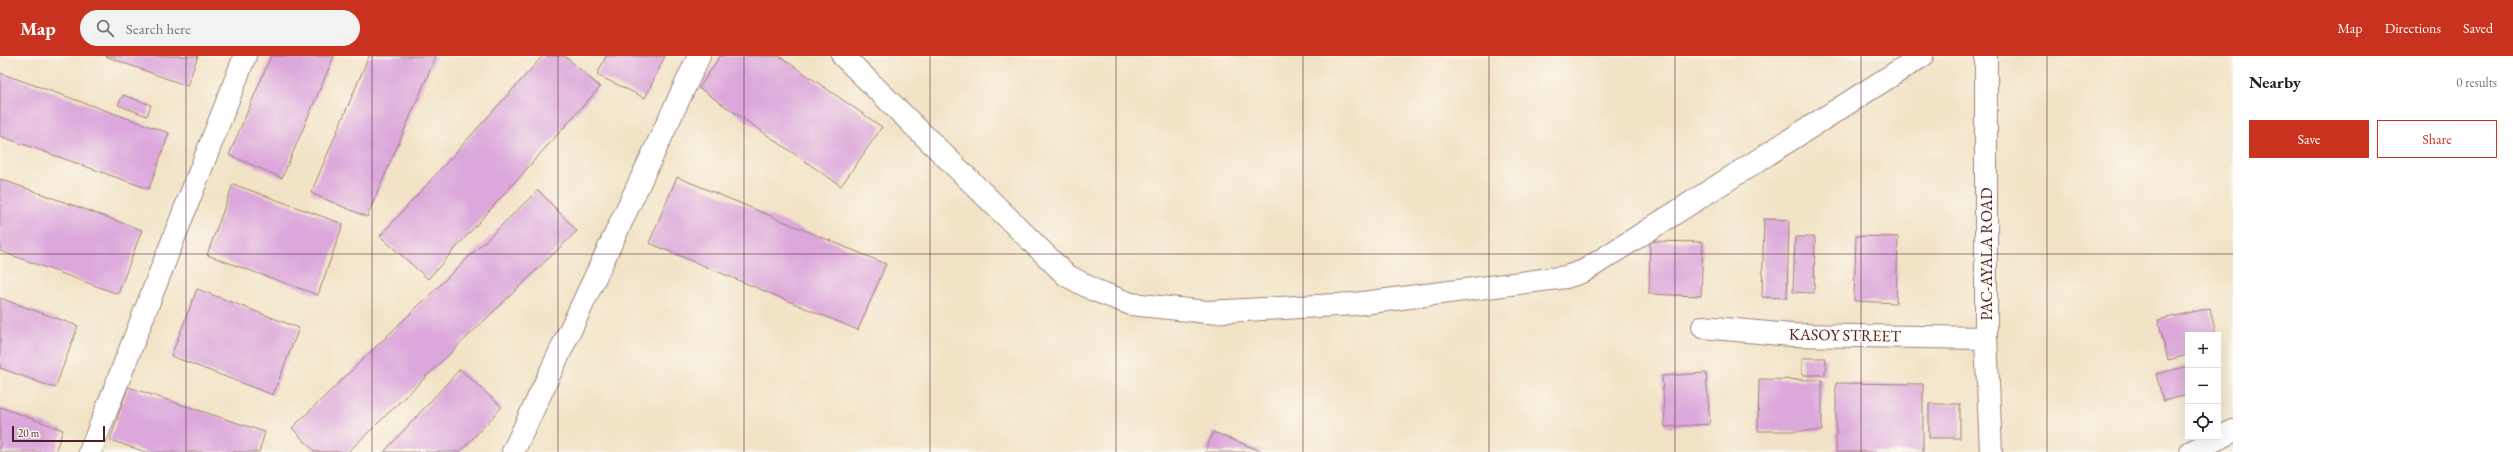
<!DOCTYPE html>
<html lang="en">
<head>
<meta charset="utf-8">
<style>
	:root { --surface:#fff; --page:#f2f2f2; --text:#202124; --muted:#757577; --line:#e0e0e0; --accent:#c8321e }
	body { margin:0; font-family:"EB Garamond",serif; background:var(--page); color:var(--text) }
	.controls { position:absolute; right:12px; bottom:12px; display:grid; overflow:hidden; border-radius:0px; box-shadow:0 4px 16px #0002 }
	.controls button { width:36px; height:36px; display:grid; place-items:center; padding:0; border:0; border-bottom:1px solid var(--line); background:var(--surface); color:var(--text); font:20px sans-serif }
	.scale { position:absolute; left:12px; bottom:10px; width:93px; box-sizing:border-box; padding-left:4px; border:2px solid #4a1f2b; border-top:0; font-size:11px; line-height:14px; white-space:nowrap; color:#4a1f2b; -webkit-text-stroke:3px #fbf7ec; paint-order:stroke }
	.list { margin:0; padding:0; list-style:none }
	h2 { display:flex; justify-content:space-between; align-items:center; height:52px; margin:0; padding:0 16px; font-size:17px }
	h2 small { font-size:13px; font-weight:400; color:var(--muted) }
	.actions { display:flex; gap:8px; padding:12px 16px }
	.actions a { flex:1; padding:9px 0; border:1px solid var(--accent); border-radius:0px; text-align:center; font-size:14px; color:var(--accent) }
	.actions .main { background:var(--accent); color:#fff }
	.icon { flex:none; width:22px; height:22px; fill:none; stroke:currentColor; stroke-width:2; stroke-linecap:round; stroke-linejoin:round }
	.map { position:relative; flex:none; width:2233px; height:396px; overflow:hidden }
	header { display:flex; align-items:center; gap:24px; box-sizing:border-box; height:56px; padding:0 20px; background:var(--accent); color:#fff }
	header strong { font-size:19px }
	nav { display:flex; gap:22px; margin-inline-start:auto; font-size:14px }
	.search { width:280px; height:36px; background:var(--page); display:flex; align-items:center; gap:10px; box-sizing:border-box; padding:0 14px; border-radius:22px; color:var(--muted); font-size:15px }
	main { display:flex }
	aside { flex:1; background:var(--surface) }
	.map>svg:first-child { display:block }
	.building { fill:#dca7db }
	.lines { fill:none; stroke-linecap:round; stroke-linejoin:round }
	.minor-casing { stroke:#9e8178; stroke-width:24 }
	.minor { stroke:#fff; stroke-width:22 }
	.grid { fill:none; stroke:#4a1f2b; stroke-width:1; stroke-opacity:0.55 }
	.labels { text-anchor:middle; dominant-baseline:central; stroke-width:3; stroke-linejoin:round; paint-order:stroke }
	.street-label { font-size:16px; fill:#4a1f2b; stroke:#fbf7ec }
</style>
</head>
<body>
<header>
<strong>Map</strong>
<div class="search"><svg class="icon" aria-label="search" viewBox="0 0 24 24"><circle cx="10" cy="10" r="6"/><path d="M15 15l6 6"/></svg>Search here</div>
<nav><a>Map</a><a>Directions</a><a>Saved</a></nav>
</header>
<main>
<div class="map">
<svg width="2233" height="396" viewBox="0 0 2233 396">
	<rect width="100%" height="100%" fill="#fbf7ec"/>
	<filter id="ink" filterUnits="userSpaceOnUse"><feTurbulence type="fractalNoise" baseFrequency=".025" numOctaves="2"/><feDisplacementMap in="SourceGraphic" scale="8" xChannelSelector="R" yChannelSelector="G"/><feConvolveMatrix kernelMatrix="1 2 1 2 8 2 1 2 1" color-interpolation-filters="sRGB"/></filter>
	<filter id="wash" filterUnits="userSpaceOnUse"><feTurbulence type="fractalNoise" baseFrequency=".012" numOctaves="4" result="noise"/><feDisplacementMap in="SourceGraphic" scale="16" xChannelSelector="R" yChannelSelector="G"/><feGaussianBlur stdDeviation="0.9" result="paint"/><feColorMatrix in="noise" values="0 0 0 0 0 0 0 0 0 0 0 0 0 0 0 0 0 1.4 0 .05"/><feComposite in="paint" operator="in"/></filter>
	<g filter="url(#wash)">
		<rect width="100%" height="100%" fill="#f2e3c6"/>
		<g id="blocks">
			<g class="building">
				<polygon points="105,0 198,0 187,30"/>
				<polygon points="271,0 334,0 282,122 229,99"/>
				<polygon points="369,0 436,0 367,161 311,137"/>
				<polygon points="543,0 565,0 600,31 428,223 380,180"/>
				<polygon points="606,0 665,0 645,42 597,19"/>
				<polygon points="720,0 779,0 882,71 841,130 699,32"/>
				<polygon points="0,17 169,77 149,133 0,80"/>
				<polygon points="123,39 151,49 147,60 118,49"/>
				<polygon points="677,121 886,208 858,274 649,187"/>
				<polygon points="0,123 142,174 118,238 0,195"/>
				<polygon points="233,128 343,168 318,239 207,199"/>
				<polygon points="538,134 577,175 348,396 315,396 292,372"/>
				<polygon points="1764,163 1789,164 1787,242 1762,241"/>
				<polygon points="1856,180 1898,181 1896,247 1854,245"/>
				<polygon points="1795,181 1815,181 1814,237 1793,236"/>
				<polygon points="1650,185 1703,186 1701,240 1649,238"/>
				<polygon points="197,233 299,272 273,339 171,300"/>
				<polygon points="0,242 78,270 55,332 0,312"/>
				<polygon points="2210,252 2216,279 2188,279 2188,299 2168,304 2158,264"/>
				<polygon points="1802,302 1826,302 1825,319 1802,319"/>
				<polygon points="2188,310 2188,339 2163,345 2156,318"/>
				<polygon points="460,313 502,351 460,396 384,396"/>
				<polygon points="1706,317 1710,368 1665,371 1662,320"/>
				<polygon points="1759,323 1822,324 1822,375 1758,375"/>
				<polygon points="1836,327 1923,328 1923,396 1836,396"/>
				<polygon points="128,331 265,376 259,396 146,396 110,384"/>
				<rect x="1929" y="348" width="31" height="34"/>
				<polygon points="0,351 63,374 55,396 0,396"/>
				<polygon points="1213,376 1264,396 1205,396"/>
			</g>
		</g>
	</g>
	<g filter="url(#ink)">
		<use href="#blocks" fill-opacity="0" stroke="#9e8178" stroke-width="1"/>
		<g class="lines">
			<g class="minor-casing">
				<g id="minor">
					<polyline points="843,0 1066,219 1094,234 1131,248 1207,256 1355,248 1566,221 1584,215 1922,0"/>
					<polyline points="1986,0 1986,282 1991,396"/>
					<polyline points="1703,271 1791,279 1986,282"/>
					<polyline points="90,396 245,0"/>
					<polyline points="513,396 699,0"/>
					<polyline points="2191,396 2233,375"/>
				</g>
			</g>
			<use href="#minor" class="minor"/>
		</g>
	</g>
	<path class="grid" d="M186 0V396M372 0V396M558 0V396M744 0V396M930 0V396M1116 0V396M1303 0V396M1489 0V396M1675 0V396M1861 0V396M2047 0V396M0 198H2233"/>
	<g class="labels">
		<g class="street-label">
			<text transform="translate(1986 198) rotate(-90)">PAC-AYALA ROAD</text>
			<text transform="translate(1845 279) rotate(1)">KASOY STREET</text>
		</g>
	</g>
</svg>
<div class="controls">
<button>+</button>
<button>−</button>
<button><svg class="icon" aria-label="locate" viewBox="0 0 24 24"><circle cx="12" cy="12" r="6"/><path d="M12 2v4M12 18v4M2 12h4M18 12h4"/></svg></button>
</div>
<div class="scale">20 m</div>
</div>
<aside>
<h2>Nearby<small>0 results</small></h2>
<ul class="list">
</ul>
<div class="actions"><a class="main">Save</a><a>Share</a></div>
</aside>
</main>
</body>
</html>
